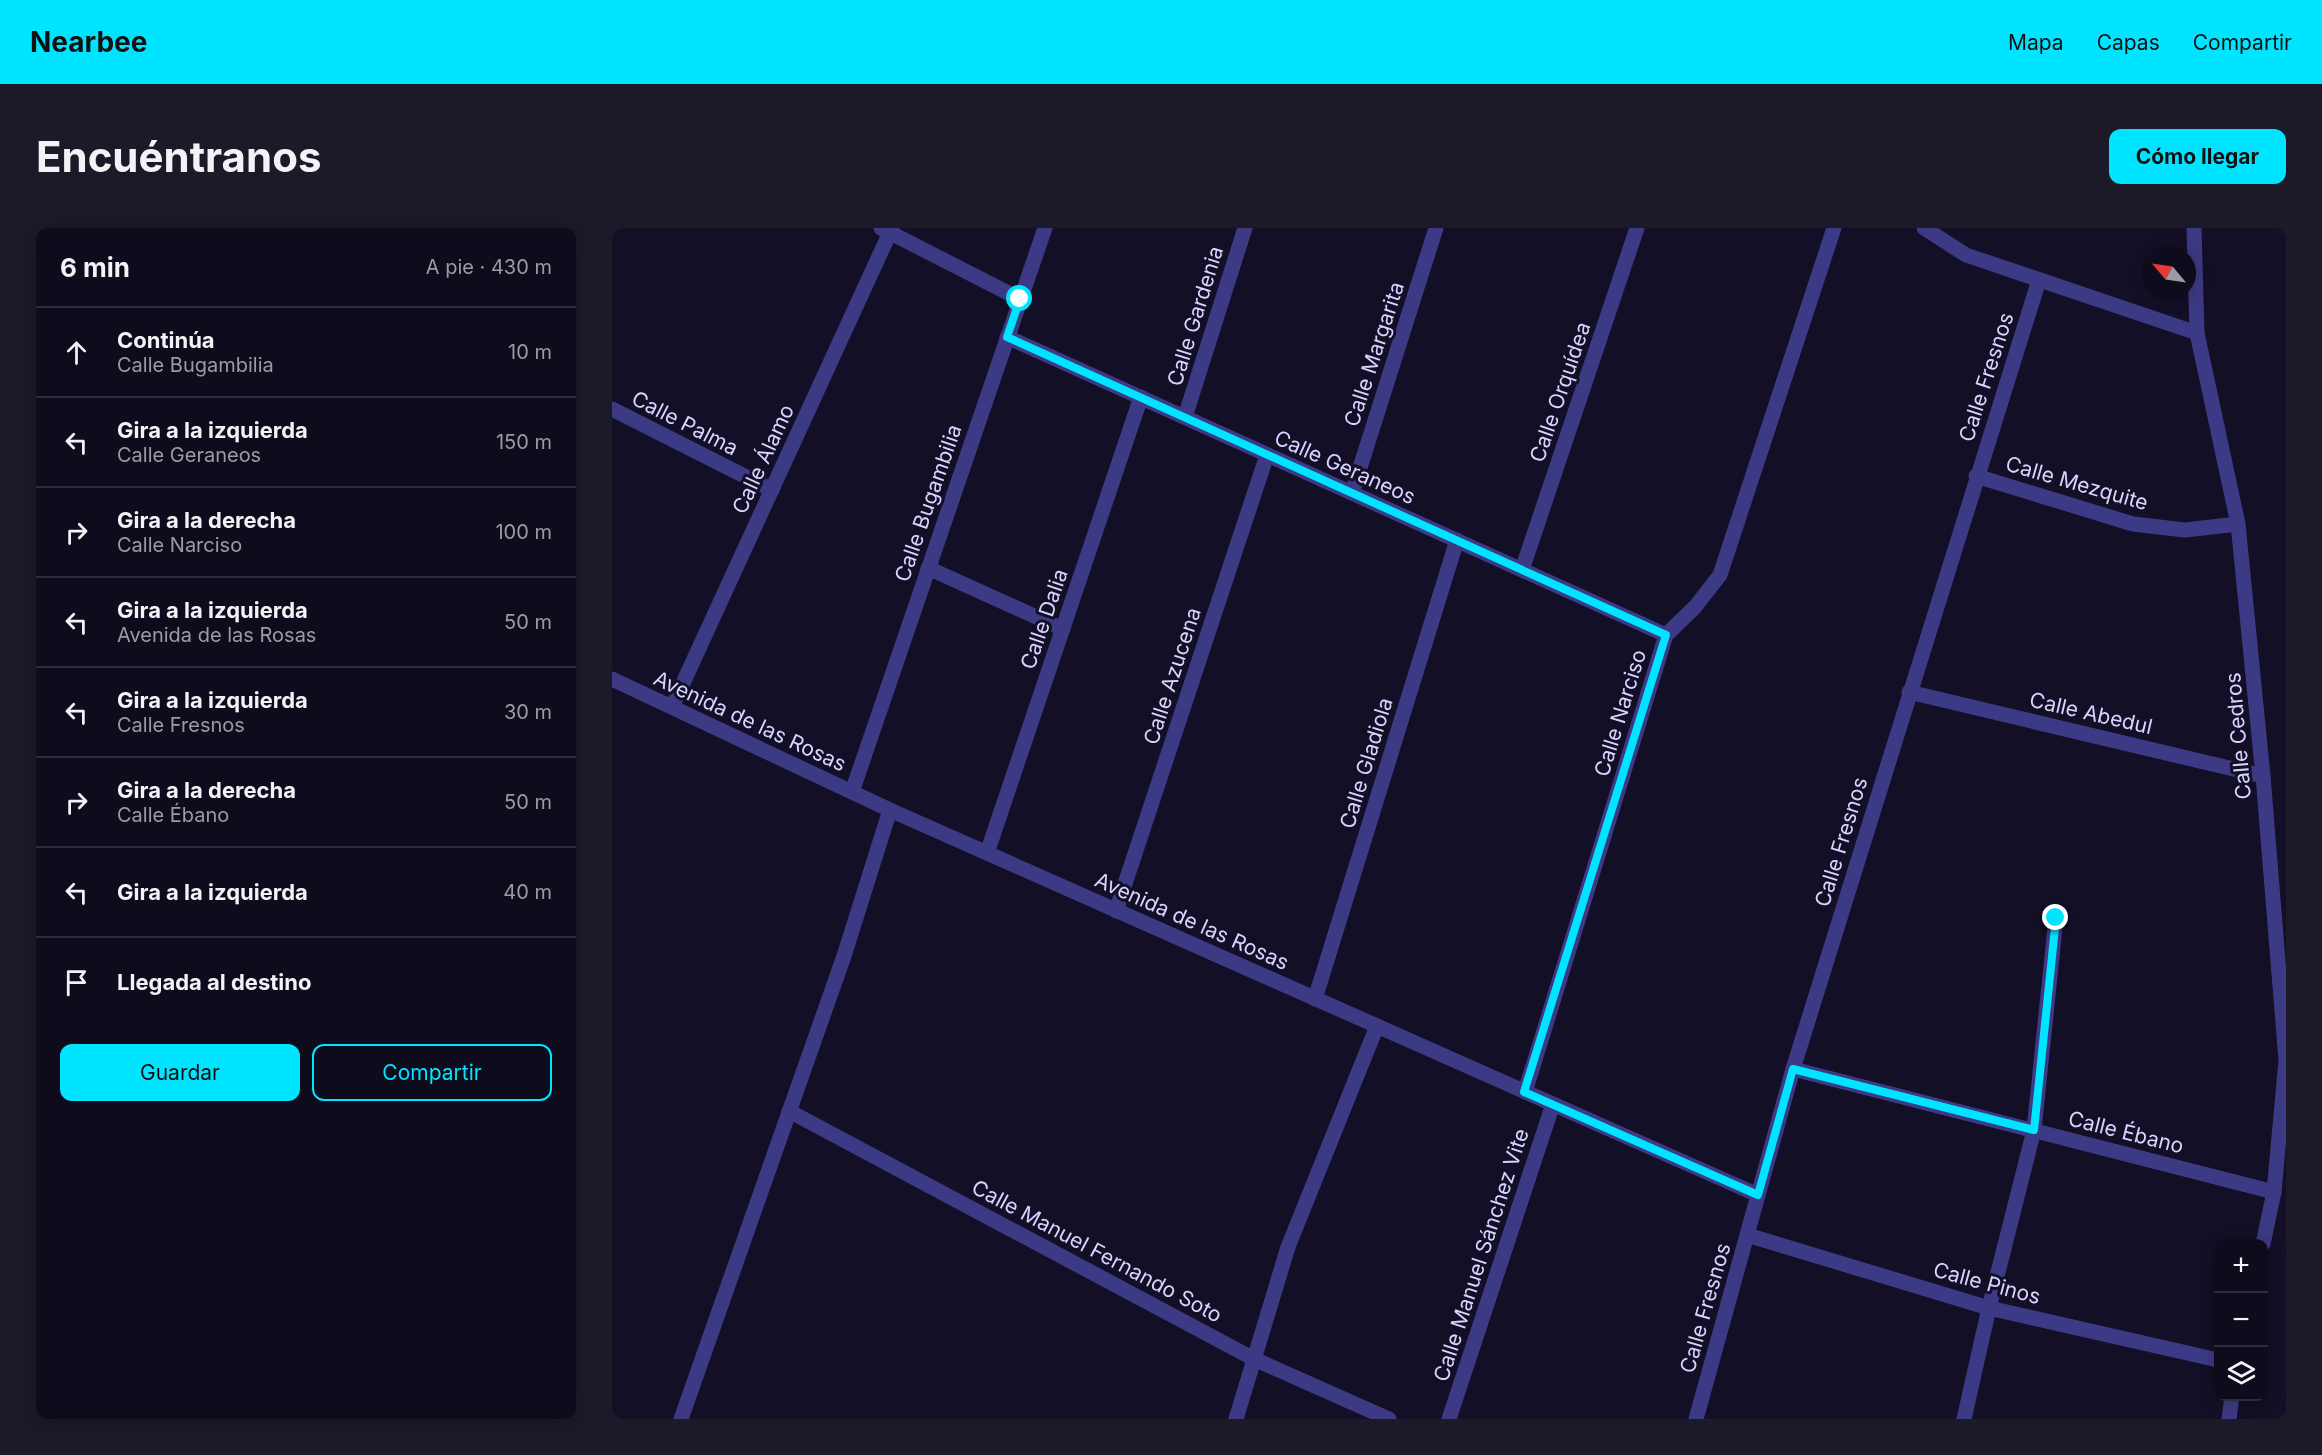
<!DOCTYPE html>
<html lang="es">
<head>
<meta charset="utf-8">
<style>
	:root { --surface:#0e0b1c; --page:#1c1929; --text:#f1f3f6; --muted:#9b9ba3; --line:#2e2b3b; --accent:#00e5ff }
	body { margin:0; font-family:Inter,sans-serif; background:var(--page); color:var(--text) }
	.controls { position:absolute; right:18px; bottom:18px; display:grid; overflow:hidden; border-radius:12px; box-shadow:0 3px 15px #0003 }
	.controls button { width:54px; height:54px; display:grid; place-items:center; padding:0; border:0; border-bottom:2px solid var(--line); background:var(--surface); color:var(--text); font:30px sans-serif }
	.compass { position:absolute; left:1530px; top:18px; width:54px; height:54px; border-radius:50%; background:var(--surface); box-shadow:0 3px 15px #0003; rotate:299deg }
	.stop { position:absolute; width:18px; height:18px; margin:-14px; border:4px solid #00e5ff; border-radius:50%; background:#fff }
	.stop.end { background:#00e5ff; border-color:#fff; box-shadow:0 2px 6px #0008 }
	.list { margin:0; padding:0; list-style:none }
	h2 { display:flex; justify-content:space-between; align-items:center; height:78px; margin:0; padding:0 24px; font-size:26px }
	h2 small { font-size:20px; font-weight:400; color:var(--muted) }
	.list li { display:grid; grid-template-columns:39px 1fr auto; gap:18px; align-items:center; box-sizing:border-box; height:90px; padding:0 24px; border-top:2px solid var(--line) }
	.list b { display:block; font-size:22px; white-space:nowrap }
	.list p { margin:0; font-size:20px; white-space:nowrap; color:var(--muted) }
	.list em { font-size:20px; font-style:normal; color:var(--muted) }
	.actions { display:flex; gap:12px; padding:18px 24px }
	.actions a { flex:1; padding:14px 0; border:2px solid var(--accent); border-radius:12px; text-align:center; font-size:21px; color:var(--accent) }
	.actions .main { background:var(--accent); color:#111 }
	.icon { flex:none; width:33px; height:33px; fill:none; stroke:currentColor; stroke-width:2; stroke-linecap:round; stroke-linejoin:round }
	.map { position:relative; flex:none; width:1674px; height:1191px; overflow:hidden; border-radius:12px }
	header { display:flex; align-items:center; gap:36px; box-sizing:border-box; height:84px; padding:0 30px; background:var(--accent); color:#111 }
	header strong { font-size:28px }
	nav { display:flex; gap:33px; margin-inline-start:auto; font-size:21px }
	.intro { display:flex; align-items:center; justify-content:space-between; box-sizing:border-box; height:144px; padding:0 36px }
	h1 { margin:0; font-size:42px }
	.button { padding:15px 27px; border-radius:12px; background:var(--accent); color:#111; font-size:21px; font-weight:700 }
	main { display:flex; gap:36px; padding:0 36px }
	aside { flex:1; background:var(--surface); border-radius:12px; box-shadow:0 3px 15px #0003 }
	.map>svg:first-child { display:block }
	.lines { fill:none; stroke-linecap:round; stroke-linejoin:round }
	.minor { stroke:#3d3a85; stroke-width:15 }
	.route { stroke:#00e5ff; stroke-width:8 }
	.labels { text-anchor:middle; dominant-baseline:central; stroke-width:6; stroke-linejoin:round; paint-order:stroke }
	.street-label { font-size:21px; fill:#d9d4ff; stroke:#130f26 }
</style>
</head>
<body>
<header>
<strong>Nearbee</strong>
<nav><a>Mapa</a><a>Capas</a><a>Compartir</a></nav>
</header>
<div class="intro"><h1>Encuéntranos</h1><a class="button">Cómo llegar</a></div>
<main>
<aside>
<h2>6 min<small>A pie · 430 m</small></h2>
<ul class="list">
<li><svg class="icon" aria-label="ahead" viewBox="0 0 24 24"><path d="M12 20V5M6 11l6-6 6 6"/></svg><div><b>Continúa</b><p>Calle Bugambilia</p></div><em>10 m</em></li>
<li><svg class="icon" aria-label="left" viewBox="0 0 24 24"><path d="M17 20v-9H6M10 6l-5 5 5 5"/></svg><div><b>Gira a la izquierda</b><p>Calle Geraneos</p></div><em>150 m</em></li>
<li><svg class="icon" aria-label="right" viewBox="0 0 24 24"><path d="M7 20v-9h11M14 6l5 5-5 5"/></svg><div><b>Gira a la derecha</b><p>Calle Narciso</p></div><em>100 m</em></li>
<li><svg class="icon" aria-label="left" viewBox="0 0 24 24"><path d="M17 20v-9H6M10 6l-5 5 5 5"/></svg><div><b>Gira a la izquierda</b><p>Avenida de las Rosas</p></div><em>50 m</em></li>
<li><svg class="icon" aria-label="left" viewBox="0 0 24 24"><path d="M17 20v-9H6M10 6l-5 5 5 5"/></svg><div><b>Gira a la izquierda</b><p>Calle Fresnos</p></div><em>30 m</em></li>
<li><svg class="icon" aria-label="right" viewBox="0 0 24 24"><path d="M7 20v-9h11M14 6l5 5-5 5"/></svg><div><b>Gira a la derecha</b><p>Calle Ébano</p></div><em>50 m</em></li>
<li><svg class="icon" aria-label="left" viewBox="0 0 24 24"><path d="M17 20v-9H6M10 6l-5 5 5 5"/></svg><div><b>Gira a la izquierda</b></div><em>40 m</em></li>
<li><svg class="icon" aria-label="arrive" viewBox="0 0 24 24"><path d="M6 21V4h12l-3 4 3 4H6"/></svg><div><b>Llegada al destino</b></div></li>
</ul>
<div class="actions"><a class="main">Guardar</a><a>Compartir</a></div>
</aside>
<div class="map">
<svg width="1674" height="1191" viewBox="0 0 1674 1191">
	<rect width="100%" height="100%" fill="#130f26"/>
	<g class="lines">
		<g class="minor">
			<polyline points="269,0 408,71"/>
			<polyline points="1312,0 1354,27 1585,105"/>
			<polyline points="1582,0 1585,105 1626,296 1651,548 1674,832 1662,964 1651,1016"/>
			<polyline points="395,109 1054,407"/>
			<polyline points="0,181 160,262"/>
			<polyline points="573,189 633,0"/>
			<polyline points="1364,248 1521,296 1573,302 1626,296"/>
			<polyline points="740,265 824,0"/>
			<polyline points="316,340 451,401"/>
			<polyline points="910,342 1025,0"/>
			<polyline points="0,451 278,582 1146,967"/>
			<polyline points="1297,464 1651,548"/>
			<polyline points="60,479 280,0"/>
			<polyline points="240,564 433,0"/>
			<polyline points="375,625 529,169"/>
			<polyline points="504,683 655,227"/>
			<polyline points="703,771 845,312"/>
			<polyline points="1181,841 1662,964"/>
			<polyline points="913,864 1054,407 1083,379 1108,347 1222,0"/>
			<polyline points="177,883 642,1131 777,1191"/>
			<polyline points="1135,1007 1377,1080 1606,1132"/>
			<polyline points="69,1191 232,728 278,582"/>
			<polyline points="624,1191 676,1019 765,798"/>
			<polyline points="837,1191 941,876"/>
			<polyline points="1084,1191 1181,841 1427,52"/>
			<polyline points="1352,1191 1377,1080 1422,902 1444,690"/>
			<polyline points="1617,1191 1620,1168"/>
		</g>
	</g>
	<g class="lines">
		<polyline class="route" points="408,71 395,109 1054,407 912,864 1146,967 1181,841 1422,902 1444,690"/>
	</g>
	<g class="labels">
		<g class="street-label">
			<text transform="translate(583 88) rotate(-73)">Calle Gardenia</text>
			<text transform="translate(762 126) rotate(-72)">Calle Margarita</text>
			<text transform="translate(1374 149) rotate(-72)">Calle Fresnos</text>
			<text transform="translate(948 164) rotate(-71)">Calle Orquídea</text>
			<text transform="translate(73 195) rotate(27)">Calle Palma</text>
			<text transform="translate(151 231) rotate(-65)">Calle Álamo</text>
			<text transform="translate(733 239) rotate(24)">Calle Geraneos</text>
			<text transform="translate(1465 255) rotate(16)">Calle Mezquite</text>
			<text transform="translate(316 275) rotate(-71)">Calle Bugambilia</text>
			<text transform="translate(432 391) rotate(-71)">Calle Dalia</text>
			<text transform="translate(560 448) rotate(-72)">Calle Azucena</text>
			<text transform="translate(1008 485) rotate(-73)">Calle Narciso</text>
			<text transform="translate(1479 485) rotate(13)">Calle Abedul</text>
			<text transform="translate(138 493) rotate(25)">Avenida de las Rosas</text>
			<text transform="translate(1626 508) rotate(-95)">Calle Cedros</text>
			<text transform="translate(754 535) rotate(-73)">Calle Gladiola</text>
			<text transform="translate(1229 614) rotate(-73)">Calle Fresnos</text>
			<text transform="translate(580 693) rotate(24)">Avenida de las Rosas</text>
			<text transform="translate(1514 904) rotate(14)">Calle Ébano</text>
			<text transform="translate(485 1023) rotate(28)">Calle Manuel Fernando Soto</text>
			<text transform="translate(869 1027) rotate(-72)">Calle Manuel Sánchez Vite</text>
			<text transform="translate(1375 1055) rotate(15)">Calle Pinos</text>
			<text transform="translate(1093 1080) rotate(-74)">Calle Fresnos</text>
		</g>
	</g>
</svg>
<div class="controls">
<button>+</button>
<button>−</button>
<button><svg class="icon" aria-label="layers" viewBox="0 0 24 24"><path d="M12 4l9 5-9 5-9-5zM3 14l9 5 9-5"/></svg></button>
</div>
<svg class="compass" viewBox="-18 -18 36 36"><path d="M0-13l5 13h-10z" fill="#e53935"/><path d="M0 13l5-13h-10z" fill="#9b9ba3"/></svg>
<div class="stop" style="left:408px;top:71px"></div>
<div class="stop end" style="left:1444px;top:690px"></div>
</div>
</main>
</body>
</html>
